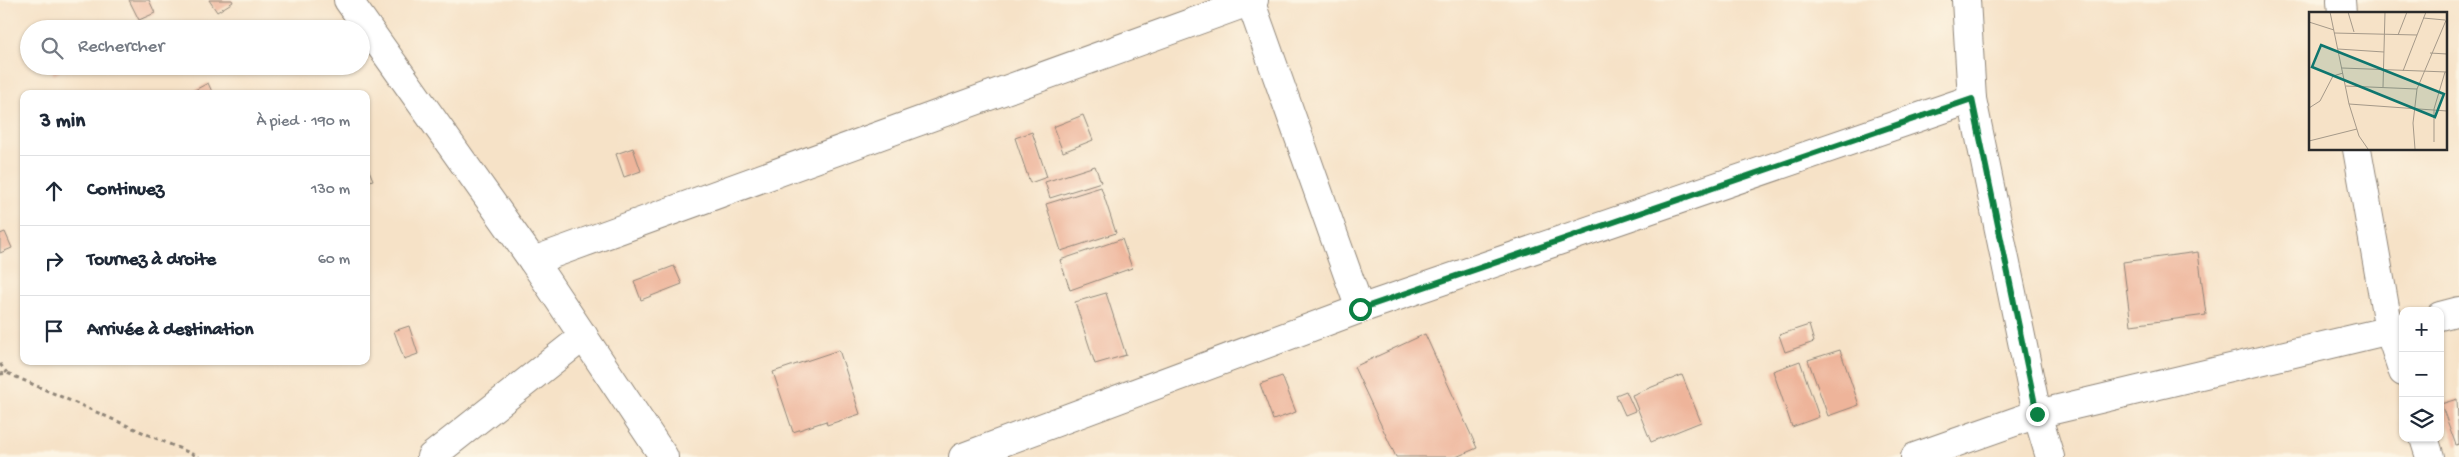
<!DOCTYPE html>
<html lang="fr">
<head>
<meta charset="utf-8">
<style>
	:root { --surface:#fff; --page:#f2f2f3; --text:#1f2937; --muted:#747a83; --line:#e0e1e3 }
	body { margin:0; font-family:"Gochi Hand",sans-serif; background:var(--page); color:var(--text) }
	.controls { position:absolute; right:15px; bottom:15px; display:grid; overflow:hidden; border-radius:10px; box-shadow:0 1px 4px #0004 }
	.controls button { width:45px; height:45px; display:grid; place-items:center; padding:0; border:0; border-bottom:1px solid var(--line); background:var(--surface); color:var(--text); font:25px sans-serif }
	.stop { position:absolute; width:15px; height:15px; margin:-11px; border:4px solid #0b8043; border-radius:50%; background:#fff }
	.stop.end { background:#0b8043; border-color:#fff; box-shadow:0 1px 5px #0008 }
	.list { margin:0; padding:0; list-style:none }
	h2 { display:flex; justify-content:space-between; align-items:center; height:65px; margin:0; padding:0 20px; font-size:21px }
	h2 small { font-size:16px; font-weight:400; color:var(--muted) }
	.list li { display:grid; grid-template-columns:32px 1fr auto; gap:15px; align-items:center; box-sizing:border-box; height:70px; padding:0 20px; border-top:1px solid var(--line) }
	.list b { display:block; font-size:19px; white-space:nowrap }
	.list em { font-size:16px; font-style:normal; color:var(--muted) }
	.icon { flex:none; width:28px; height:28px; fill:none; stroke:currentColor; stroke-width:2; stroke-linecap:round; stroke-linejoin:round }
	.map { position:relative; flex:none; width:2459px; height:457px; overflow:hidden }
	.search { position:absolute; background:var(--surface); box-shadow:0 1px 4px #0004; left:20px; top:20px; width:350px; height:55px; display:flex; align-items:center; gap:12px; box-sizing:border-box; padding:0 18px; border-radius:28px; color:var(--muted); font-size:19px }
	.panel { position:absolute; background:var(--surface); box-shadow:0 1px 4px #0004; left:20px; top:90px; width:350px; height:275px; border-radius:10px }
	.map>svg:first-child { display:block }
	.building { fill:#eeb49a }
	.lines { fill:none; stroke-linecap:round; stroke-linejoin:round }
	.minor-casing { stroke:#908679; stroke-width:30 }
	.tertiary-casing { stroke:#908679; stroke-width:30 }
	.path { stroke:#908679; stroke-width:3; stroke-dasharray:4 4; stroke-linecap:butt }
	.minor { stroke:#fff; stroke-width:28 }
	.tertiary { stroke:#fff; stroke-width:28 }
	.route { stroke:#0b8043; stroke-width:6 }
	.inset-road { fill:none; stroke:#a59989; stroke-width:1 }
	.view { fill:#0f766e; fill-opacity:0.15; stroke:#0f766e; stroke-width:2.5 }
	.inset-edge { fill:none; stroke:#2b2b2b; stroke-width:2.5 }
</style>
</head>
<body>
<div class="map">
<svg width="2459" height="457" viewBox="0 0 2459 457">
	<rect width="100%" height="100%" fill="#fcf5e5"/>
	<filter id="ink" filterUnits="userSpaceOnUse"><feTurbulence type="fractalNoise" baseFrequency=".02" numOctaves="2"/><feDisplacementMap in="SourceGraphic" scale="10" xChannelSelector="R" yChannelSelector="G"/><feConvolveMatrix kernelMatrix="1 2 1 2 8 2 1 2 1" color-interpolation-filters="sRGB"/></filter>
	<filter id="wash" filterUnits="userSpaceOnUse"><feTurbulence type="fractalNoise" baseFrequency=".0096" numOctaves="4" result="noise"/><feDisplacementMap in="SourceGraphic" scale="20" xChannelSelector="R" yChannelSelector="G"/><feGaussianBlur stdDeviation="1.12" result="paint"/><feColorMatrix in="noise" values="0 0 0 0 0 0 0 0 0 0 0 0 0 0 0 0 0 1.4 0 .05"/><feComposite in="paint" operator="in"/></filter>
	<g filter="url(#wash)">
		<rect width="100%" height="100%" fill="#f6e2c7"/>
		<g id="blocks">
			<g class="building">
				<polygon points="129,0 149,0 155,13 139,20"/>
				<polygon points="209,0 232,0 233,2 217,12"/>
				<polygon points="49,66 69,66 54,75"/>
				<polygon points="208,83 213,94 195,94 193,91"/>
				<polygon points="1083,115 1093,140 1063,152 1053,127"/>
				<polygon points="1032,132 1047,177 1030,183 1015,138"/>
				<polygon points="633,148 641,171 624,177 616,154"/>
				<polygon points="366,163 373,180 366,182"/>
				<polygon points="1095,166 1101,182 1050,198 1045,182"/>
				<polygon points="1101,187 1116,233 1061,251 1046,204"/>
				<polygon points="5,232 12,248 0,253 0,234"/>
				<polygon points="1122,239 1132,268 1070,290 1060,260"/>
				<polygon points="2198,252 2206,315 2131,325 2123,262"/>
				<polygon points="674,266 682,284 641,300 634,281"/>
				<polygon points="1106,293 1126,355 1095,364 1075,302"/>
				<polygon points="1809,325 1814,342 1785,352 1779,335"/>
				<polygon points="409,326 418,354 404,359 394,331"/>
				<polygon points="1425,334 1477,448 1456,457 1396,457 1354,367"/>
				<polygon points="839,350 860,414 827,425 826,421 793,432 773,372"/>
				<polygon points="1840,350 1859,405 1828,416 1808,360"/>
				<polygon points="1800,361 1819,417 1792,427 1773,371"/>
				<polygon points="1682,375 1701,422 1651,442 1632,395"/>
				<polygon points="1282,376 1296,412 1273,420 1260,384"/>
				<polygon points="1626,391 1635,411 1625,415 1616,395"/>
				<polygon points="2457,399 2459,444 2456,445 2441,404"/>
			</g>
		</g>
	</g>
	<g filter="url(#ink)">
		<use href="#blocks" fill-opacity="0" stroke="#908679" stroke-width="1"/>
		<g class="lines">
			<g class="minor-casing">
				<g id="minor">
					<polyline points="348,0 533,261 664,457"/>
					<polyline points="1250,0 1360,309"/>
					<polyline points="2341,0 2342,14"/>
					<polyline points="2357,149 2389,330 2403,372"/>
					<polyline points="533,261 1254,0"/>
					<polyline points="2440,316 2459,311"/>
					<polyline points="2424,438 2430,457"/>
					<polyline points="431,457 584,336"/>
					<polyline points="963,457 1360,309 1972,99"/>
					<polyline points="1915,457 2037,414 2403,327"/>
				</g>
			</g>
			<g class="tertiary-casing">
				<polyline id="tertiary" points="1966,0 1972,99 2037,414 2050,457"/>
			</g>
			<g class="path">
				<polyline points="0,364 7,373"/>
				<polyline points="0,374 7,373 199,457"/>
			</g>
			<use href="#minor" class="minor"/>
			<use href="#tertiary" class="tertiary"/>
		</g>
	</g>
	<g class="lines" filter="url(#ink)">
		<polyline class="route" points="1360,309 1972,99 2037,414"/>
	</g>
	<g transform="translate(2309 12)">
		<rect width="138" height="138" fill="#f6e2c7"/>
		<path class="inset-road" d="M21 0 40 92 50 124 59 137M39 0 45 20M114 6 136 8M0 10 25 18M25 21 108 23M89 23 98 0M29 37 75 40M121 41 138 42M33 56 138 60M94 59 117 0M37 74 108 77M74 75 76 0M40 92 138 99M0 96 11 89 24 64 34 61M0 129 48 117M125 130V97L136 60M106 137 104 111 108 77 138 6"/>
		<path class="view" d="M12 33 135 82 126 105 3 55Z"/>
		<rect width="138" height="138" class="inset-edge"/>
	</g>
</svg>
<div class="controls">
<button>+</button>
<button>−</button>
<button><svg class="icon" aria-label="layers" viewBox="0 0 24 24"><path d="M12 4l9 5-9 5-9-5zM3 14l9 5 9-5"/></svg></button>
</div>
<div class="stop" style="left:1360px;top:309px"></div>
<div class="stop end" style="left:2037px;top:414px"></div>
<div class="search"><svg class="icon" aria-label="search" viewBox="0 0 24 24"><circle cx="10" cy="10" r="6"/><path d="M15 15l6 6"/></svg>Rechercher</div>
<section class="panel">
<h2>3 min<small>À pied · 190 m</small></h2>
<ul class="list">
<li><svg class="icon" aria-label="ahead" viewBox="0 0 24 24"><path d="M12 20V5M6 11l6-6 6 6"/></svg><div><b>Continuez</b></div><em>130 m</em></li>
<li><svg class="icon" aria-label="right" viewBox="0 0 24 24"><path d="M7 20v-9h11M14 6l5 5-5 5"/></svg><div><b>Tournez à droite</b></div><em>60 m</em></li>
<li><svg class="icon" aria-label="arrive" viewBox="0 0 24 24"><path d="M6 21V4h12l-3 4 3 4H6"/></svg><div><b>Arrivée à destination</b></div></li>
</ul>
</section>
</div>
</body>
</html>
